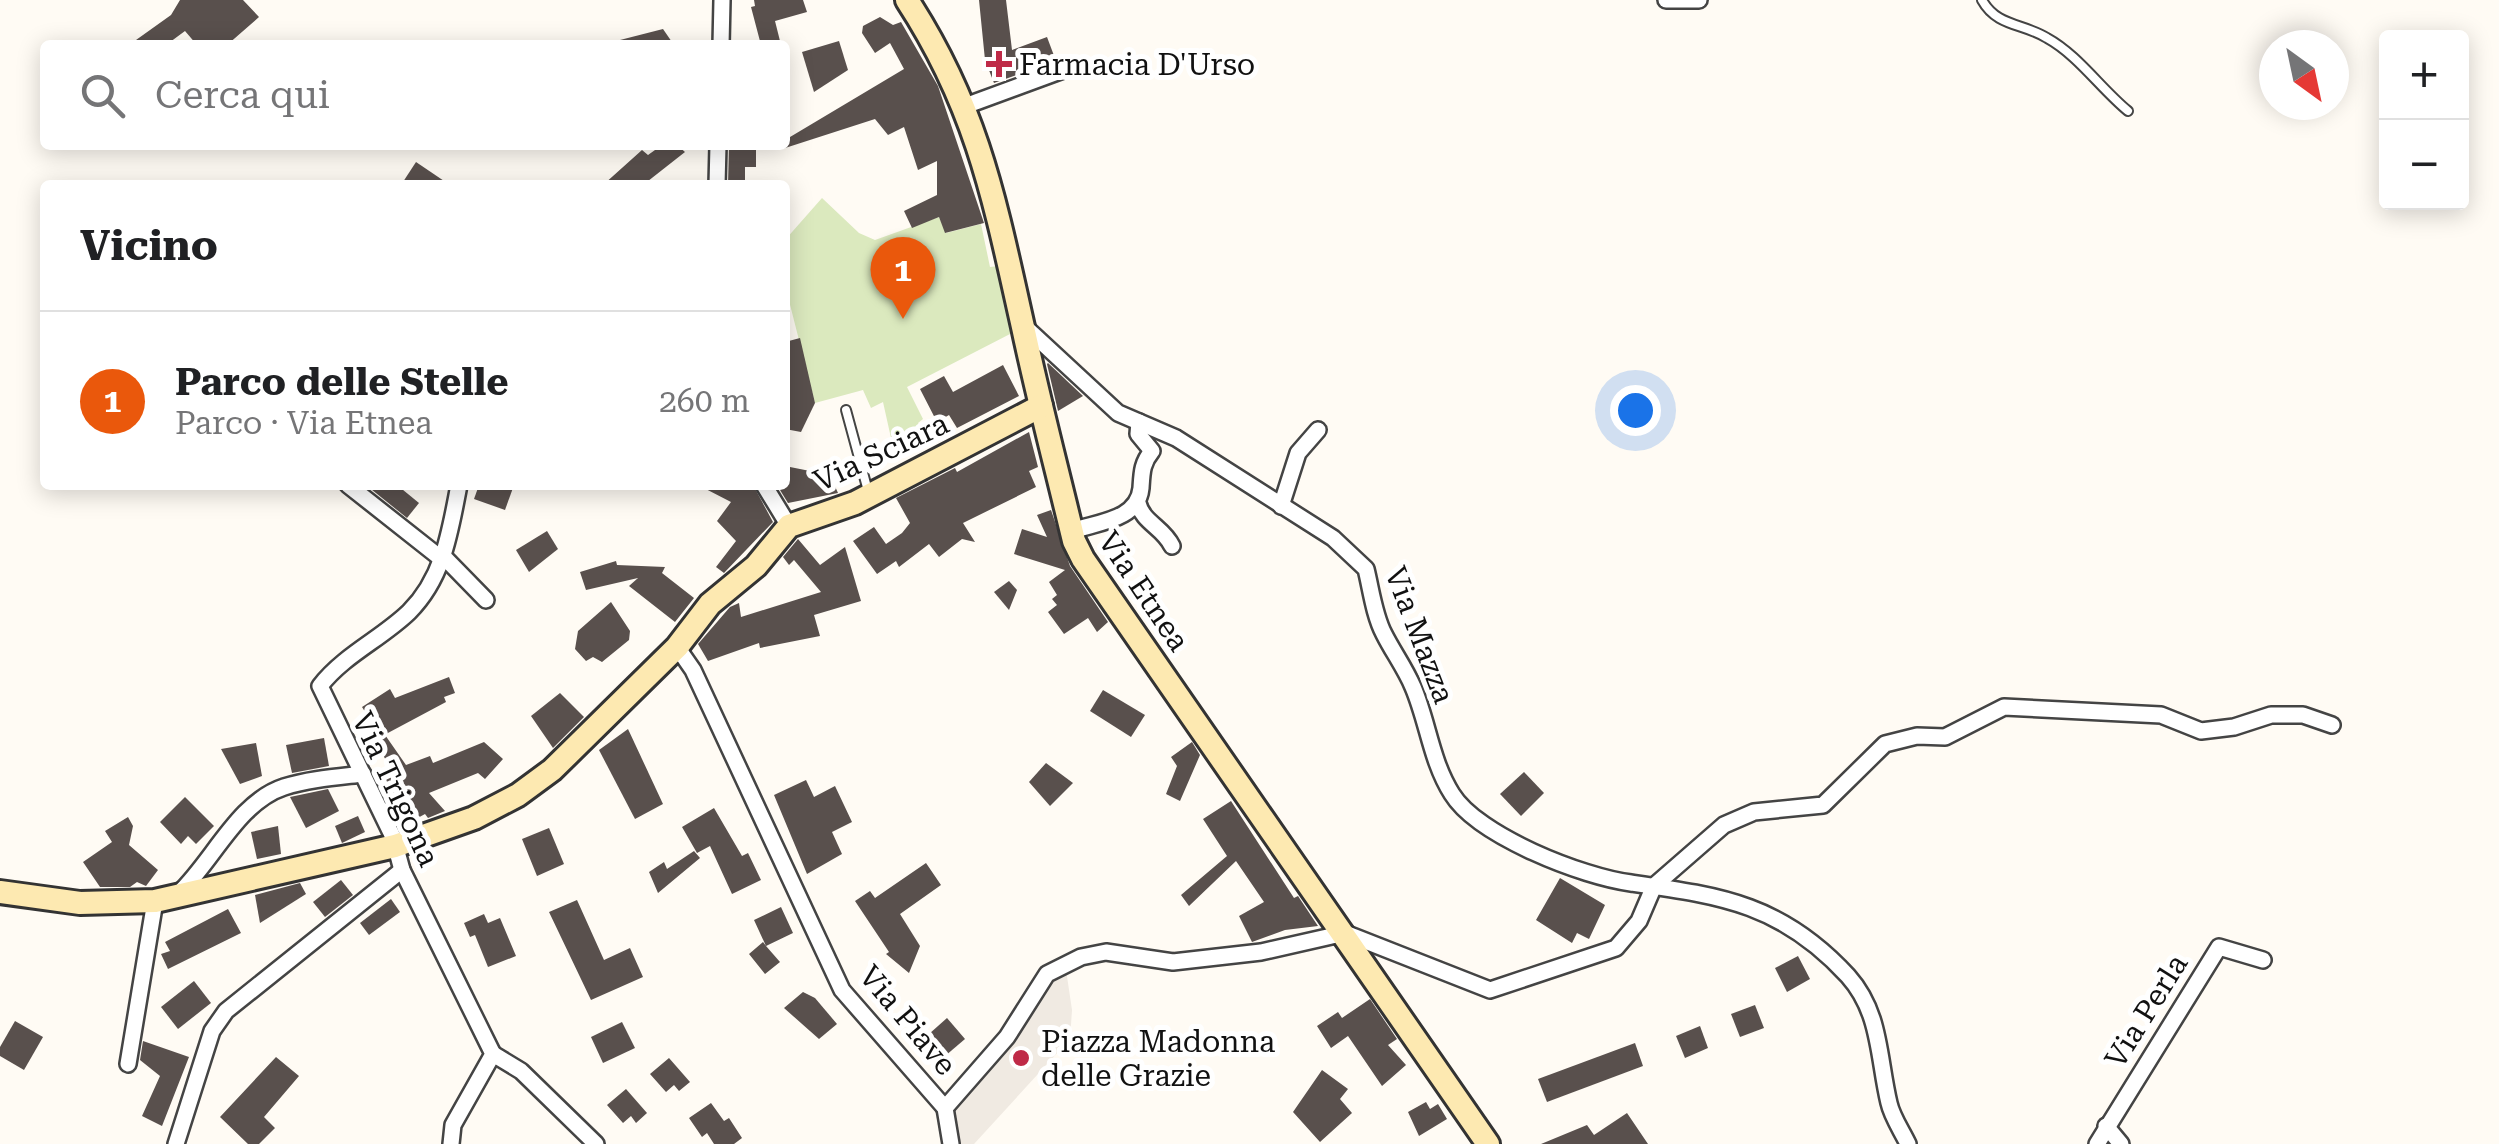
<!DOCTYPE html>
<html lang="it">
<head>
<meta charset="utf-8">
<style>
	:root { --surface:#fff; --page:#f6f6f6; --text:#202124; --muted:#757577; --line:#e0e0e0; --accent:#ea580c }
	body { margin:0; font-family:"Roboto Serif",serif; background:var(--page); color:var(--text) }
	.controls { position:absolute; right:30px; top:30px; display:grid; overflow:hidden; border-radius:10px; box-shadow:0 5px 25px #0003 }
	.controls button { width:90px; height:90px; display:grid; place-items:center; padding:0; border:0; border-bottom:2px solid var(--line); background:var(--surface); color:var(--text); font:50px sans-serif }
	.compass { position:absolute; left:2259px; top:30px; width:90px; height:90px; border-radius:50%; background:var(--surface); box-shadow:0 5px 25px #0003; rotate:147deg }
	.you { position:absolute; left:1635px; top:410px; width:35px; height:35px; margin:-25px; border:8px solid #fff; border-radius:50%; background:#1a73e8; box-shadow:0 0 0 15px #1a73e833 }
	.badge { display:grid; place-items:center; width:65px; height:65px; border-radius:50%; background:var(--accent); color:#fff; font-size:32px; font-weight:700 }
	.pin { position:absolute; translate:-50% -82px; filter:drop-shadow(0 2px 5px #0008) }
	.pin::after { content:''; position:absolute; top:52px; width:35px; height:30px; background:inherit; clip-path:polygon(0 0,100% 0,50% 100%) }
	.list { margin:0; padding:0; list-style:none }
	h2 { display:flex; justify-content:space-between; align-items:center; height:130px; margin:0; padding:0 40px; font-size:42px }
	h2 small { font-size:32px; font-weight:400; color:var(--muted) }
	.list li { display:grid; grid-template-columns:65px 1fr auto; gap:30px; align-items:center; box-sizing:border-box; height:180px; padding:0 40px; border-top:2px solid var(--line) }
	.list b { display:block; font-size:38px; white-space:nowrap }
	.list p { margin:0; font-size:32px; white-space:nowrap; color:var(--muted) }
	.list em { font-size:32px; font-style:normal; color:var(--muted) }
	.icon { flex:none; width:55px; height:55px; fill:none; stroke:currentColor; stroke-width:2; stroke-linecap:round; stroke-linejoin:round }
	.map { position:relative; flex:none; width:2499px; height:1144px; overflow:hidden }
	.search { position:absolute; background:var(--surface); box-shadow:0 5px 25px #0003; left:40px; top:40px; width:750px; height:110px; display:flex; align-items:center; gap:25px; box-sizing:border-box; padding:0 35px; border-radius:10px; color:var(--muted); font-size:38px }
	.panel { position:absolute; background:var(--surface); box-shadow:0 5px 25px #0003; left:40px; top:180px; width:750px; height:310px; border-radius:10px }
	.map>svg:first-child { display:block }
	.green { fill:#dbe9be }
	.plaza { fill:#f0eae2 }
	.building { fill:#59504d }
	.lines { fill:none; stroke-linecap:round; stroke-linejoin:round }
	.lane-casing { stroke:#444; stroke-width:12 }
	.street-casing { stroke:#444; stroke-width:20 }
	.secondary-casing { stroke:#333; stroke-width:28 }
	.lane { stroke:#fff; stroke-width:8 }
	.street { stroke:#fff; stroke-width:15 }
	.secondary { stroke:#fde9b1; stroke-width:22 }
	.poi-dot { fill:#bf2a47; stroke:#fff; stroke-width:4 }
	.labels { text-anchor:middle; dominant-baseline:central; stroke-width:10; stroke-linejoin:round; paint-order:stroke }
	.poi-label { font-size:30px; fill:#111; stroke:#fff; text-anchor:start }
	.street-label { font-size:30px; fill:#111; stroke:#fff }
</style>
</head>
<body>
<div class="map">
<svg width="2499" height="1144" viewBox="0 0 2499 1144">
	<rect width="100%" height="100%" fill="#fffbf4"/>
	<polygon class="green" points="822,198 859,233 875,240 939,217 946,233 981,224 990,267 998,266 1012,333 907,387 923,419 918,423 926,438 895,456 883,402 871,408 863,390 815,403 785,285 785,240"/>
	<polygon class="plaza" points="1065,963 1072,1010 1070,1039 974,1144 951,1144 945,1108"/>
	<g class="building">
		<polygon points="180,0 243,0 259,17 227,45 197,45 185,31 166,45 129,45 171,15"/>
		<polygon points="754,0 803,0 807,12 775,21 781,45 761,45 751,7 755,6"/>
		<polygon points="979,0 1006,0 1012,50 1047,37 1056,61 994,83 985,60"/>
		<polygon points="880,17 893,25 901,22 938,86 984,223 945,233 939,217 912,228 904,211 937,195 937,161 918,170 904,127 888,135 875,119 782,149 785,140 904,69 890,43 875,53 862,33 863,26"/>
		<polygon points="663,29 674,45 621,45 620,40"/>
		<polygon points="839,41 848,70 814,92 802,52"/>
		<polygon points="662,145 677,145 685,152 643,185 603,185 642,150 648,155"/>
		<polygon points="729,145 756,145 756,167 745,167 745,185 728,185"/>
		<polygon points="416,162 450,185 401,185"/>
		<polygon points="800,338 815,403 801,432 785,429 785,342"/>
		<polygon points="1048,363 1083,396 1058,411 1047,364"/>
		<polygon points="1003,365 1019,396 957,428 949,415 937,422 920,389 944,376 953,392"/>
		<polygon points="1029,432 1038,467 1029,471 1036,487 963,523 975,542 962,539 939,557 929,544 899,567 896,561 877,574 853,541 874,527 886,544 902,533 910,523 896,498 955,468 957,472"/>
		<polygon points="785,466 830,475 838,493 788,503 777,485 785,485"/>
		<polygon points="366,485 397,485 419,503 407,518"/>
		<polygon points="479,485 514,485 505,510 474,499"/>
		<polygon points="698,485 753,485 773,522 724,573 716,567 736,541 717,521 731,502"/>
		<polygon points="1051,510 1070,566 1108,622 1097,632 1088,618 1064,634 1048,612 1057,605 1052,599 1057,595 1049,582 1065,570 1014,554 1022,529 1047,537 1037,515"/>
		<polygon points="547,531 558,549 529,572 516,550"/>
		<polygon points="798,539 820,565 845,547 861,601 814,615 820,636 760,648 759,643 708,661 698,644 730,607 739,603 741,617 821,592 794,560 789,565 783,557"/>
		<polygon points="616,561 617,565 665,567 662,573 694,598 675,622 629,586 638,578 586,590 580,572"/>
		<polygon points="1009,581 1017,590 1009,610 994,592"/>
		<polygon points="611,602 630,631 629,640 602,662 593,657 586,661 575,649 578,631"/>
		<polygon points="449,677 455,693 444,697 446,702 386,734 380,723 374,726 362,707 390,689 395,698"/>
		<polygon points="1103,690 1145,715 1131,737 1090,711"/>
		<polygon points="560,693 584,717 553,748 531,716"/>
		<polygon points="628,729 663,804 635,819 599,750"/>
		<polygon points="383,732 406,765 430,756 433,763 484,742 503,759 485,779 478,773 429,793 445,811 428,818 425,814 403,826 375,774 389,765 373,739"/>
		<polygon points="324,738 329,766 292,773 286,745"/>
		<polygon points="1192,742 1200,755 1180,801 1166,794 1177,766 1171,757"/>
		<polygon points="256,743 262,776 240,784 221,749"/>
		<polygon points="1046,763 1073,783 1050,806 1029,782"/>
		<polygon points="1524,772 1544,793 1521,816 1500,794"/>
		<polygon points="806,780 814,797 835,786 852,822 832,832 842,854 807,874 774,795"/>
		<polygon points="328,789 339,811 306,828 290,797"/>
		<polygon points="185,797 214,826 196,844 188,836 181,844 160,822"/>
		<polygon points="1231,801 1294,898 1298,896 1318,926 1285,930 1252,942 1239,916 1264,902 1236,861 1189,906 1181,895 1227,856 1203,819"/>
		<polygon points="714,808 742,856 748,853 761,880 732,894 710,846 697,853 682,827"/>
		<polygon points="358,816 365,832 342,843 335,826"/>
		<polygon points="128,817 133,826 129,845 158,870 146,886 137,882 130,887 100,887 83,862 112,842 105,831"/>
		<polygon points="278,826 281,854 257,859 251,832"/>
		<polygon points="549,828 564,864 537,876 522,839"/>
		<polygon points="694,851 700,858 658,893 649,872 664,862 667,869"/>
		<polygon points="926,863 941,885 900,914 920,946 909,973 886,954 889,952 855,901 870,891 875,898"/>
		<polygon points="1560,878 1605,905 1589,939 1577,933 1572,943 1536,920"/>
		<polygon points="341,880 353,895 325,917 313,902"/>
		<polygon points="300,883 306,894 260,923 255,895"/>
		<polygon points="391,899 400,912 369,935 360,923"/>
		<polygon points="577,900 604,960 630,948 643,977 591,1000 549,912"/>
		<polygon points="781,907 793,933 766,946 780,962 765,974 749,954 763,942 766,946 754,920"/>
		<polygon points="228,909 241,933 168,969 161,954 170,951 165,942"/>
		<polygon points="484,914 488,923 500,918 516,956 488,967 475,935 470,937 464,923"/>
		<polygon points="1798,956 1810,979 1787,992 1775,968"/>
		<polygon points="194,981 211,1003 178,1029 161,1007"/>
		<polygon points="803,992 815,998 837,1024 819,1039 784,1008"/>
		<polygon points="1370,999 1397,1039 1388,1045 1406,1065 1382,1086 1348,1036 1331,1048 1317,1026 1338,1012 1342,1018"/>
		<polygon points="1755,1005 1764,1028 1740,1037 1731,1014"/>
		<polygon points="947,1018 965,1039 938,1062 920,1042"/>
		<polygon points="15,1021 43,1037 24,1070 0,1056 0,1047"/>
		<polygon points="622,1022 635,1048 603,1063 591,1037"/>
		<polygon points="1700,1026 1708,1048 1685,1058 1676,1036"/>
		<polygon points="143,1041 189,1057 162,1126 142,1116 160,1076 140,1060"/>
		<polygon points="1635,1043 1643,1066 1547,1102 1538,1079"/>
		<polygon points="276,1057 299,1076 264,1117 275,1128 259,1144 248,1144 220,1117"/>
		<polygon points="669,1058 690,1082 679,1091 674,1085 666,1092 650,1074"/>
		<polygon points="1322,1070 1348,1089 1340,1099 1352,1113 1320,1142 1293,1112"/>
		<polygon points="626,1089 647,1113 636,1123 631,1116 623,1123 607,1105"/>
		<polygon points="1426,1102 1430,1109 1438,1104 1447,1119 1419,1136 1408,1112"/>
		<polygon points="711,1103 724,1121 729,1118 742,1138 734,1144 714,1144 707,1133 702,1137 689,1118"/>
		<polygon points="1627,1113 1648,1144 1541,1144 1587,1125 1594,1135"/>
	</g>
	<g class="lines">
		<g class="lane-casing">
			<g id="lane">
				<path d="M1982 0C1997 27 2023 23 2047 38 2078 55 2101 89 2128 111"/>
				<polyline points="846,410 868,491"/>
			</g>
		</g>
		<g class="street-casing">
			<g id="street">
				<polyline points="1666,0 1699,0"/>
				<polyline points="721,45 722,0"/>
				<polyline points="965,106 1063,70"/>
				<polyline points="717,185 718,145"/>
				<path d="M1023 325 1118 413 1176 438 1333 538 1366 569C1371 589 1374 615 1384 634 1393 652 1405 668 1413 687 1428 722 1431 761 1452 794 1478 836 1583 877 1631 883 1722 896 1782 904 1848 976 1881 1013 1878 1057 1889 1103 1892 1117 1902 1131 1908 1144"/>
				<polyline points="348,485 443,560"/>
				<polyline points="764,485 789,526"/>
				<path d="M1138 503C1143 523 1163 527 1172 546"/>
				<polyline points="1281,506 1298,453 1318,430"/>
				<path d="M1072 531C1098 522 1138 520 1141 488 1142 472 1142 463 1152 451L1138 434 1139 422"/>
				<polyline points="444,557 486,600"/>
				<polyline points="677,647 693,670 842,990 945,1108 1007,1037 1047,974 1081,957 1106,952 1173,962 1261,952 1345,933 1490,990 1616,948 1639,921 1654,886 1724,825 1754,812 1823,805 1885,744 1917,736 1945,737 2004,707 2161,715 2201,731 2234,727 2271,715 2303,715 2332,725"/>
				<path d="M179 893C213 861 238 802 284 787 309 779 337 777 363 774"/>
				<polyline points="493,1054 521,1071 596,1144"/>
				<polyline points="128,1064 155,901"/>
				<polyline points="945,1108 951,1144"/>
				<polyline points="2106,1126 2121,1144"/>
				<polyline points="176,1144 212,1031 226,1011 402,870"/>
				<path d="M451 1144 453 1125 493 1054 402 870 393 837 320 686C344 655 381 639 409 612 444 577 450 531 459 485"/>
				<polyline points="2097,1144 2219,947 2263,960"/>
			</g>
		</g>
		<g class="secondary-casing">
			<g id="secondary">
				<path d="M907 0C978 109 995 202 1023 327 1038 398 1057 470 1074 541L1083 559 1488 1144"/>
				<polyline points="0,892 80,903 155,901 395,846 474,818 518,795 552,770 677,647 710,604 756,566 789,526 855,503 1041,406"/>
			</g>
		</g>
		<use href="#lane" class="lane"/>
		<use href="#street" class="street"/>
		<use href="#secondary" class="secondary"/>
	</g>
	<g class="poi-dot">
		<path d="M994 49h10v10h10v10h-10v10h-10v-10h-10v-10h10z"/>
		<circle cx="1021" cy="1058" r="10"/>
	</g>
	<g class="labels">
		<g class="poi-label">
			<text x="1019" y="64">Farmacia D'Urso</text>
			<text x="1041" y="1041">Piazza Madonna<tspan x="1041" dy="34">delle Grazie</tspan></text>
		</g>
		<g class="street-label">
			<text transform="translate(881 452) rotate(-25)">Via Sciara</text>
			<text transform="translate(1144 591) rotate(56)">Via Etnea</text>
			<text transform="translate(1420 635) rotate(69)">Via Mazza</text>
			<text transform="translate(396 789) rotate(65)">Via Trigona</text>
			<text transform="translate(2146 1011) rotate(-58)">Via Perla</text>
			<text transform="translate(908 1020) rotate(50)">Via Piave</text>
		</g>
	</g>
</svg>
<div class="controls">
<button>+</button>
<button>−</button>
</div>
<svg class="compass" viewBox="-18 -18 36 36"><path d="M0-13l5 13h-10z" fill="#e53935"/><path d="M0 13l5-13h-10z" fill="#757577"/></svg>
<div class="you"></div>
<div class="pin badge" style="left:903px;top:319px">1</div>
<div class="search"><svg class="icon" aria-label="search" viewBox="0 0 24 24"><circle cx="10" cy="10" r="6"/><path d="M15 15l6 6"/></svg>Cerca qui</div>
<section class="panel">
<h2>Vicino<small></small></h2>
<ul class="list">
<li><span class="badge">1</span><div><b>Parco delle Stelle</b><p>Parco · Via Etnea</p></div><em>260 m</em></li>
</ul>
</section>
</div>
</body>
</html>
